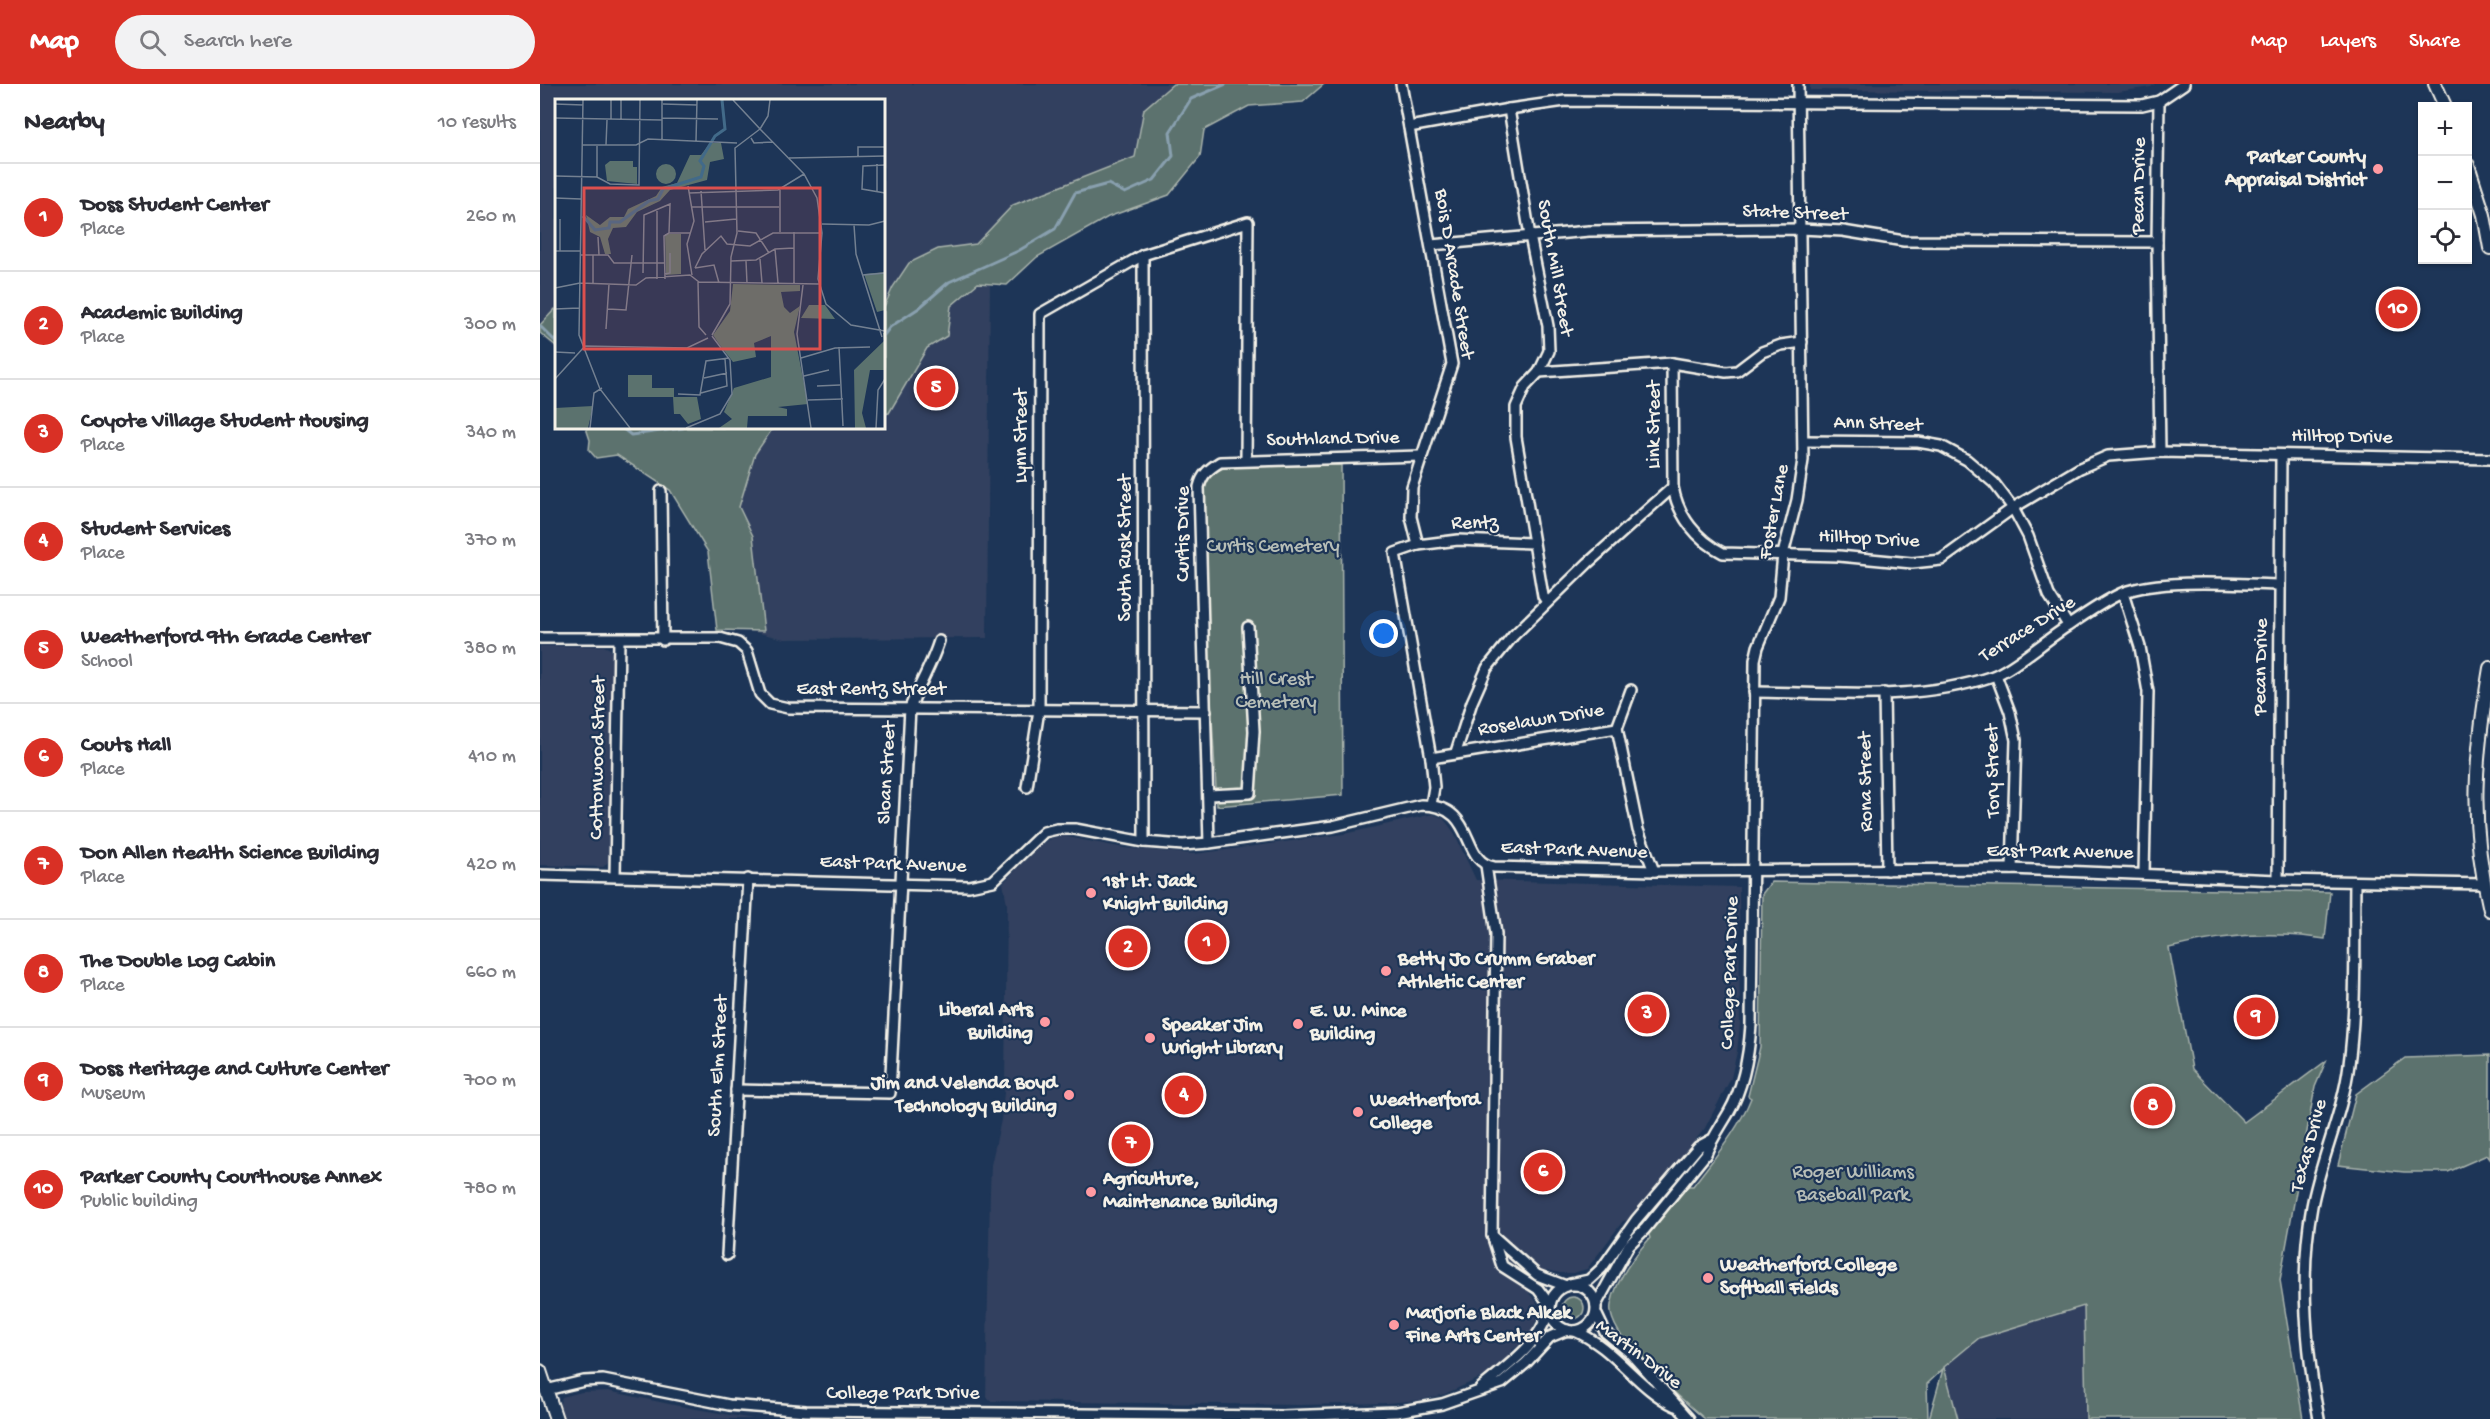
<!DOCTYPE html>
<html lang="en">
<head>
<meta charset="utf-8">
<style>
	:root { --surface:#fff; --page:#f2f2f3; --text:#2b2b33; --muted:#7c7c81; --line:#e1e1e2; --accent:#d93025 }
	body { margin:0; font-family:"Gochi Hand",sans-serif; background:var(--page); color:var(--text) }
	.controls { position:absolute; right:18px; top:18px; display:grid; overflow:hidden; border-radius:0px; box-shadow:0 2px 4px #0004 }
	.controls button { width:54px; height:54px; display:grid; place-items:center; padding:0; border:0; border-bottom:2px solid var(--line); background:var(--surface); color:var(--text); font:30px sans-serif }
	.you { position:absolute; left:844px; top:550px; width:21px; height:21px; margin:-15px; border:4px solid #fff; border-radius:50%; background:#1a73e8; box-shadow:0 0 0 9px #1a73e833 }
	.badge { display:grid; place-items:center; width:39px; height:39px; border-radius:50%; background:var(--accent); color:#fff; font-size:20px; font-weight:700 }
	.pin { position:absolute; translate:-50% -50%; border:3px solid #fff; box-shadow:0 2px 6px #0006 }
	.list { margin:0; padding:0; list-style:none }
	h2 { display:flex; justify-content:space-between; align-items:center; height:78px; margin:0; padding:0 24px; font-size:26px }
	h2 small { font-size:20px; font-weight:400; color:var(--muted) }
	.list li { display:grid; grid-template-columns:39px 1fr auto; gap:18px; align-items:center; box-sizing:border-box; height:108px; padding:0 24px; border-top:2px solid var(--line) }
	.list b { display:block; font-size:22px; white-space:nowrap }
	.list p { margin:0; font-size:20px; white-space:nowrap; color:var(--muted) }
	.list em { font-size:20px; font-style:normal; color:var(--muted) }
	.icon { flex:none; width:33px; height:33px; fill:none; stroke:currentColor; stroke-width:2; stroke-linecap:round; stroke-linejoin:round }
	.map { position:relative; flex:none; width:1950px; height:1335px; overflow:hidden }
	header { display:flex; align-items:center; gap:36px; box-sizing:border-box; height:84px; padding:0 30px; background:var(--accent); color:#fff }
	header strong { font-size:28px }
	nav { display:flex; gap:33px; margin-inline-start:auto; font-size:21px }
	.search { width:420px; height:54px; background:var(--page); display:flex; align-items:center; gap:15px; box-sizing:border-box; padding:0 21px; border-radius:33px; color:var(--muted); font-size:22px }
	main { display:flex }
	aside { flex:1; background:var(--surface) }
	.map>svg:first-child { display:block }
	.built { fill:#31415e }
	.green { fill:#5b726e; stroke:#a8b2ab; stroke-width:1.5 }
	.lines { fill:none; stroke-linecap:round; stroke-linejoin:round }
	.stream { stroke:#89a0af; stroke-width:3 }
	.minor-casing { stroke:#f4f1e8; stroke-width:14 }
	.major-casing { stroke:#f4f1e8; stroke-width:16 }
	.minor { stroke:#1d3557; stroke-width:9 }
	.major { stroke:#1d3557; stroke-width:12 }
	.poi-dot { fill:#ff9aa2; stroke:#1d3557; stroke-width:2 }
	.labels { text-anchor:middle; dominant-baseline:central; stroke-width:4.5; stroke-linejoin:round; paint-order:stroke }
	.poi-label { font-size:20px; font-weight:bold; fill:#f4f1e8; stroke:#1d3557; text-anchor:start }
	.street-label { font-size:20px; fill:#f4f1e8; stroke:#1d3557 }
	.park-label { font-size:20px; fill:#b7beb7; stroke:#1d3557 }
	.inset-river { fill:none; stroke:#426a89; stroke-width:3 }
	.inset-road { fill:none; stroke:#738091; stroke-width:1.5 }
	.view { fill:#dc504e; fill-opacity:0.15; stroke:#dc504e; stroke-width:3 }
	.inset-edge { fill:none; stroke:#f4f1e8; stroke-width:3 }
</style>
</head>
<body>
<header>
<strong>Map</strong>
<div class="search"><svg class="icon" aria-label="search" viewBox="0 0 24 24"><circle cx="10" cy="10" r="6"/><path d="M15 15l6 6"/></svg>Search here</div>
<nav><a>Map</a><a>Layers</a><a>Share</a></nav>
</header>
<main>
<aside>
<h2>Nearby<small>10 results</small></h2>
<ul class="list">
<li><span class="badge">1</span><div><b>Doss Student Center</b><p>Place</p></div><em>260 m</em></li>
<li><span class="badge">2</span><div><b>Academic Building</b><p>Place</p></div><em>300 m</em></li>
<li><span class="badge">3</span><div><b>Coyote Village Student Housing</b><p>Place</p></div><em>340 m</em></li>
<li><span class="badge">4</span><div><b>Student Services</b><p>Place</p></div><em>370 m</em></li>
<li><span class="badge">5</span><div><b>Weatherford 9th Grade Center</b><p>School</p></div><em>380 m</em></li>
<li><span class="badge">6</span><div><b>Couts Hall</b><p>Place</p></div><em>410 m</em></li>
<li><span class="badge">7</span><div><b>Don Allen Health Science Building</b><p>Place</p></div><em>420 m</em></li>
<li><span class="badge">8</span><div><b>The Double Log Cabin</b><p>Place</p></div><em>660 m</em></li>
<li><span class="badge">9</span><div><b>Doss Heritage and Culture Center</b><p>Museum</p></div><em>700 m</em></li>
<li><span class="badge">10</span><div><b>Parker County Courthouse Annex</b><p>Public building</p></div><em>780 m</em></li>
</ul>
</aside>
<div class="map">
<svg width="1950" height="1335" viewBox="0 0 1950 1335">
	<rect width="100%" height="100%" fill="#1d3557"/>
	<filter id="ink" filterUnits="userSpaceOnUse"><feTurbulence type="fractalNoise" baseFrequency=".0167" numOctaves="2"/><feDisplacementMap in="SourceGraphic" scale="12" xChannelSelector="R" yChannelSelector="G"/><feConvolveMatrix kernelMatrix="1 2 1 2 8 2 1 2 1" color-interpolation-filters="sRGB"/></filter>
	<g filter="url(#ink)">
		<g class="built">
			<polygon points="0,0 685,0 631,48 450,196 447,554 244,555 198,544 178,344 344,344 344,16 16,16 16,265 0,250"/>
			<polygon points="1270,0 1615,0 1611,3 1578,8 1270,6"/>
			<polygon points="0,562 64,562 70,565 73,571 68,778 63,783 0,781"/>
			<polygon points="893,730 903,734 913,747 936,796 1199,803 1200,941 1197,968 1191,994 1165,1044 1092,1135 1083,1137 1047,1185 1033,1189 1020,1189 1006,1186 999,1199 989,1209 996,1217 999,1226 996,1237 991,1249 981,1260 972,1266 971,1273 949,1290 905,1310 881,1316 847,1319 759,1321 450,1317 446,1312 450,1107 451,1081 461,1036 465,1000 467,820 463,799 500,761 512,754 523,752 584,764 655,770 804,750"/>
			<polygon points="1545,1221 1546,1335 1418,1335 1404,1284 1439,1254"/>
			<polygon points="68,1307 134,1321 213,1335 23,1335 19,1321 22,1313 42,1308"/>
		</g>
		<g class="green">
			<polygon points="633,0 784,0 763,18 709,22 664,46 660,73 629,111 568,133 497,173 467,201 438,199 411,222 407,252 387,264 349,329 344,330 344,223 353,203 369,179 398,165 436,160 473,121 595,73 604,25"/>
			<polygon points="15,225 16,227 16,262 0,249 0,241"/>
			<polygon points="46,344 233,344 215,370 199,423 213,452 224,547 177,546 168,468 130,406 77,371 56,374 49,366 50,356"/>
			<path d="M801 381 803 711 677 722 667 545 664 410C667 393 672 387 688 383Z"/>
			<path d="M1231 798 1790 808 1785 855C1734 847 1679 851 1629 864L1652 985 1704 1038 1786 977 1775 1003 1740 1196 1763 1335H1546L1544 1222 1439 1254 1404 1283 1418 1335H1389L1403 1285 1387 1300 1388 1335H1165C1142 1315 1065 1253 1071 1221 1075 1198 1095 1171 1110 1154L1108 1148 1146 1102H1153C1174 1074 1198 1047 1211 1014L1208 1012 1220 963 1222 810Z"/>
			<polygon points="1950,971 1950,1075 1947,1071 1908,1088 1864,1088 1798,1081 1816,1010 1865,974"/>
			<circle cx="1033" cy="1224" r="11"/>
		</g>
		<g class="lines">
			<g class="stream">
				<polyline points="0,242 16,258"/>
				<polyline points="344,251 350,243 379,224 409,198 478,167 515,145 535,109 568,100 585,109 614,96 633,72 630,48 651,15 686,0"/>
				<polyline points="82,344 91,351 143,344"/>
			</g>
			<g class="minor-casing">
				<g id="minor">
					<polyline points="861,0 912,280 872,403 871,433 878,461 855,469 891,674 894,703 891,721"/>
					<polyline points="1619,17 1617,158 1620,368"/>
					<polyline points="969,25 990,152 1008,242 1009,267 999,288 985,303 976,323 976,353 1003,512 1007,518"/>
					<polyline points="869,43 969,25 1025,17 1602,21 1619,17 1644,0"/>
					<polyline points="891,161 1049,147 1260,145 1303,147 1364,157 1617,158"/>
					<polyline points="603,171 604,758"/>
					<polyline points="1132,279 1133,403"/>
					<polyline points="999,288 1132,279 1186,288 1197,287 1222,268 1241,261 1262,258"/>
					<polyline points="1264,357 1378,358 1401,362 1427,376 1454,399 1473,424 1488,452 1509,511 1528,541"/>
					<polyline points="121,407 123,556"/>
					<polyline points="878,461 918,456 992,459"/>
					<polyline points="1583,509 1600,563 1608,608 1604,789"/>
					<polyline points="0,554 180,554 198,559 207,567 220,610 230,620 248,624 666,627"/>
					<polyline points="1456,591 1470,628 1476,656 1472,785"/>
					<path d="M1214 608C1293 609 1377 618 1453 592 1472 586 1508 554 1528 542 1544 531 1564 517 1582 509 1621 494 1697 500 1740 501"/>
					<polyline points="1344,609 1347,786"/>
					<polyline points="1077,644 1091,606"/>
					<path d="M916 668 932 618 947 584 973 552 1048 479 1133 403C1138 432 1157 456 1183 469L1299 472 1372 479 1401 476 1473 424 1540 384 1568 372 1620 368 1950 375"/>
					<polyline points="891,674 1077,644 1098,746 1114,787"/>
					<polyline points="487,703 499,626 500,230 603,171 708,138 706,376"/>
					<polyline points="668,711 710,709 714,647 708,543"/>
					<path d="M669 759 659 403C662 390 669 385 680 378L880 372"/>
					<polyline points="946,781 956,850 952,1151 962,1182 998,1205 1010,1221"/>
					<path d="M0 791 429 802 453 797 504 748 517 745H535L604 758 643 761 669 759 793 742 881 721C938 721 919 777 954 783L1114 787 1472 785 1738 796 1944 800"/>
					<polyline points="75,792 79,556"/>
					<polyline points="1738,796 1741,371"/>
					<path d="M196 1006 350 1009 370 624C379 601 392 580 399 557"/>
					<polyline points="952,1151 997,1191 1026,1202"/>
					<polyline points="187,1171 208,795"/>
					<polyline points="1030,1200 1049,1196 1062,1184 1096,1136 1158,1063 1171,1056"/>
					<circle cx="1033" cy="1224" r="23"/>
					<path d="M1056 1221 1089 1161 1105 1145 1166 1070C1172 1054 1181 1042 1189 1028 1204 1002 1209 970 1211 941L1215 576 1218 563 1239 513 1243 470 1257 416 1263 376 1258 0"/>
					<polyline points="1056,1229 1065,1248 1089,1268 1149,1335"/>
					<path d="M1035 1247C1075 1264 1097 1304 1135 1322"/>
					<path d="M941 1304C971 1278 995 1265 1010 1226"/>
					<polyline points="6,1306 44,1297 63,1296 189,1321 266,1327 742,1332 857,1328 902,1320 962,1299 986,1279 1010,1253 1027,1246"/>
					<path d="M1779 1335C1766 1266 1759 1191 1772 1122 1781 1074 1803 1029 1809 980 1817 920 1814 858 1815 798"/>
				</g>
			</g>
			<g class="major-casing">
				<g id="major">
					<polyline points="1895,0 1905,22"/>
					<polyline points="1928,81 1944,131 1950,164"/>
					<path d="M1950 584C1935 672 1929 738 1950 826"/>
					<polyline points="0,1287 16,1335"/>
				</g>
			</g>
			<use href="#minor" class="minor"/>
			<use href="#major" class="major"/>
		</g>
	</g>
	<g class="poi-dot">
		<circle cx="1838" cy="85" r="6"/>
		<circle cx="551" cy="809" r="6"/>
		<circle cx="846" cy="887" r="6"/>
		<circle cx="505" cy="938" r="6"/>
		<circle cx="758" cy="940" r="6"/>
		<circle cx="610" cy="954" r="6"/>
		<circle cx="529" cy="1011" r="6"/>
		<circle cx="818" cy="1028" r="6"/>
		<circle cx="551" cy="1108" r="6"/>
		<circle cx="1168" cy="1194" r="6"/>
		<circle cx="854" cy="1241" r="6"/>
	</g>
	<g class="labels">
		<g class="poi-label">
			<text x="1826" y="74" text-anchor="end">Parker County<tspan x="1826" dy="23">Appraisal District</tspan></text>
			<text x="563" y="798">1st Lt. Jack<tspan x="563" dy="23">Knight Building</tspan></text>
			<text x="858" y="876">Betty Jo Crumm Graber<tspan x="858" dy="23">Athletic Center</tspan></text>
			<text x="493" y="927" text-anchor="end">Liberal Arts<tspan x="493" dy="23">Building</tspan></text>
			<text x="770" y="928">E. W. Mince<tspan x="770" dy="23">Building</tspan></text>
			<text x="622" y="942">Speaker Jim<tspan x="622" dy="23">Wright Library</tspan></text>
			<text x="517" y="1000" text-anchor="end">Jim and Velenda Boyd<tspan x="517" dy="23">Technology Building</tspan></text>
			<text x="830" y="1017">Weatherford<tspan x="830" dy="23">College</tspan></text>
			<text x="563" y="1096">Agriculture,<tspan x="563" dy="23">Maintenance Building</tspan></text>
			<text x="1180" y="1182">Weatherford College<tspan x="1180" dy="23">Softball Fields</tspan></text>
			<text x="866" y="1230">Marjorie Black Alkek<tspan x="866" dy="23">Fine Arts Center</tspan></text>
		</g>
		<g class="street-label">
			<text transform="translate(1600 102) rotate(-89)">Pecan Drive</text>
			<text transform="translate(1255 130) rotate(2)">State Street</text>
			<text transform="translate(1014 184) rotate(80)">South Mill Street</text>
			<text transform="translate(913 190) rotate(81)">Bois D Arcade Street</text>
			<text transform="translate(1115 341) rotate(-90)">Link Street</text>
			<text transform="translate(1338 341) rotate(2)">Ann Street</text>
			<text transform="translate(482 352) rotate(-90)">Lynn Street</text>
			<text transform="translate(1802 354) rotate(1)">Hilltop Drive</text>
			<text transform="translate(793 356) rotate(-1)">Southland Drive</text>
			<text transform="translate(1235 428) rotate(-79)">Foster Lane</text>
			<text x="935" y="440">Rentz</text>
			<text transform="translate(644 450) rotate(-90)">Curtis Drive</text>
			<text transform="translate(1329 456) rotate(3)">Hilltop Drive</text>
			<text transform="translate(586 464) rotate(-90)">South Rusk Street</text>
			<text transform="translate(1488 546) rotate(-32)">Terrace Drive</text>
			<text transform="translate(1722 583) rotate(-89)">Pecan Drive</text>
			<text x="331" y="606">East Rentz Street</text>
			<text transform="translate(1001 637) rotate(-9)">Roselawn Drive</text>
			<text transform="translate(59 674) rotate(-89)">Cottonwood Street</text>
			<text transform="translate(1454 687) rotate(-91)">Tory Street</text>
			<text transform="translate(348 689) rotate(-87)">Sloan Street</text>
			<text transform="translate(1327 698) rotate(-91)">Rona Street</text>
			<text transform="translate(1034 767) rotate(2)">East Park Avenue</text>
			<text transform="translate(1520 769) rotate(1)">East Park Avenue</text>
			<text transform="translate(353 781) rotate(2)">East Park Avenue</text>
			<text transform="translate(1191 889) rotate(-88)">College Park Drive</text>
			<text transform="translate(179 982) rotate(-87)">South Elm Street</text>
			<text transform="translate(1770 1062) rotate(-75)">Texas Drive</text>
			<text transform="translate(1098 1271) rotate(37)">Martin Drive</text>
			<text x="363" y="1310">College Park Drive</text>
		</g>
		<g class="park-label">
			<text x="733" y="463">Curtis Cemetery</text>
			<text x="736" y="596">Hill Crest<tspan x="736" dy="23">Cemetery</tspan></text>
			<text x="1313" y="1089">Roger Williams<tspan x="1313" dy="23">Baseball Park</tspan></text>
		</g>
	</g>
	<g transform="translate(15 15)">
		<rect width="330" height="330" fill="#1d3557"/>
		<path d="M155 44H166L169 60 155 63 152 81 115 91 105 102 82 113 71 128 58 129 53 140 56 155H50L45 138 35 133 31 116 45 126 55 118H69L73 110 101 97 107 88 122 84 135 56H146ZM55 62H78V68H82V85L52 82 50 66ZM101 75a10 10 0 1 1 20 0a10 10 0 1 1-20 0ZM110 135H126V175L111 176ZM330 173V211L322 213 309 175ZM178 185 245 186V192L226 193 229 208 235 214 245 207 239 233 253 305 223 308 232 310V317H193L192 329H164L177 320 169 313 179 289 216 278V237L199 244 201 258 178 263 164 245 158 236 175 212ZM254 206H270L280 220 246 219ZM328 234H330V271H315L307 314 311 329H300L299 271 329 242ZM73 276H97V289H119V298H142L146 320 133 325 125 315H119L118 298H73ZM38 307 33 329H0V309Z" fill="#5b726e"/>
		<path class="inset-river" d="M28 117 40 131 54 129 55 123H65L94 102 103 100 108 90 146 78 149 67 145 62 160 37 170 30 167 1"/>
		<path class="inset-road" d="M28 1 24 236 45 290 75 329M0 5 28 6M108 5 142 6M0 19 107 21M107 19 163 20M56 20V1M66 20V1M205 30 249 75 262 99 267 134 263 180 271 205 296 226 330 232M205 30 213 17 215 1M196 39 199 44 218 43M107 41V1M141 42 142 1M27 46H81L93 40 182 44M51 46 52 21M303 57V48H330M234 59 330 57M330 66 308 67 307 90 330 94M0 77 42 78 55 85 84 86 85 1M42 78V47M133 87 139 122 132 145 137 176M225 91V133M146 92 150 151M322 92V65M134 94 223 91 249 75M0 99 26 100M137 108H224M102 110V180M150 123 181 120M267 125 314 126 330 122M299 126 301 155 327 238M183 132 201 134 214 154M114 134H135M43 138 44 156M220 150 223 184M0 152H25M5 152V120M25 156H53L59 164H109M205 160 207 184M176 162 201 161 220 150 239 149M191 162 192 184M140 169 147 155 166 137 172 145 195 147 218 134H267M140 169 159 166 164 184M88 174 89 116 115 105 114 134 109 137 110 180M110 175 115 174V154M308 176 330 174M143 183 144 228 151 236M38 184V156M239 185V133M248 186 242 235 256 329M0 189 25 184 81 186 91 179 135 176 144 183 264 185M0 210 24 209M53 210 71 211 77 156M51 230 54 185M157 236 175 205 176 158 182 134 180 49 205 30 178 1M30 247 132 249 153 239M284 248 288 327M0 253 20 254M246 259 280 249 315 248M249 277 274 271M149 279 172 274M0 280 30 247M262 287 285 286M146 294 172 287 170 260M123 295 145 296 151 262 174 259M253 301 288 300M35 329 39 294 47 289M131 329 165 315 177 295 175 261 157 237M321 329 323 291 330 280"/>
		<path class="view" d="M29 89H265V250H29Z"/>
		<rect width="330" height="330" class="inset-edge"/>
	</g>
</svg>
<div class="controls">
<button>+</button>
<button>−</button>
<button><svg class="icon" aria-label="locate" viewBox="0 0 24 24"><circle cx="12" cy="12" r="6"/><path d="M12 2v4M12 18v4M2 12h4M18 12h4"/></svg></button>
</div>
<div class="you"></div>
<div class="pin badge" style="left:667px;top:858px">1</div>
<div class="pin badge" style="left:588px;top:864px">2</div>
<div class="pin badge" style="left:1107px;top:930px">3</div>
<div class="pin badge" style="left:644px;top:1011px">4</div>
<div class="pin badge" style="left:396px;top:304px">5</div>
<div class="pin badge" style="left:1003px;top:1088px">6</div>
<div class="pin badge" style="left:591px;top:1060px">7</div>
<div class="pin badge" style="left:1613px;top:1022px">8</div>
<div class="pin badge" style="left:1716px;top:933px">9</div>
<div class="pin badge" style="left:1858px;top:225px">10</div>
</div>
</main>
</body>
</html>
